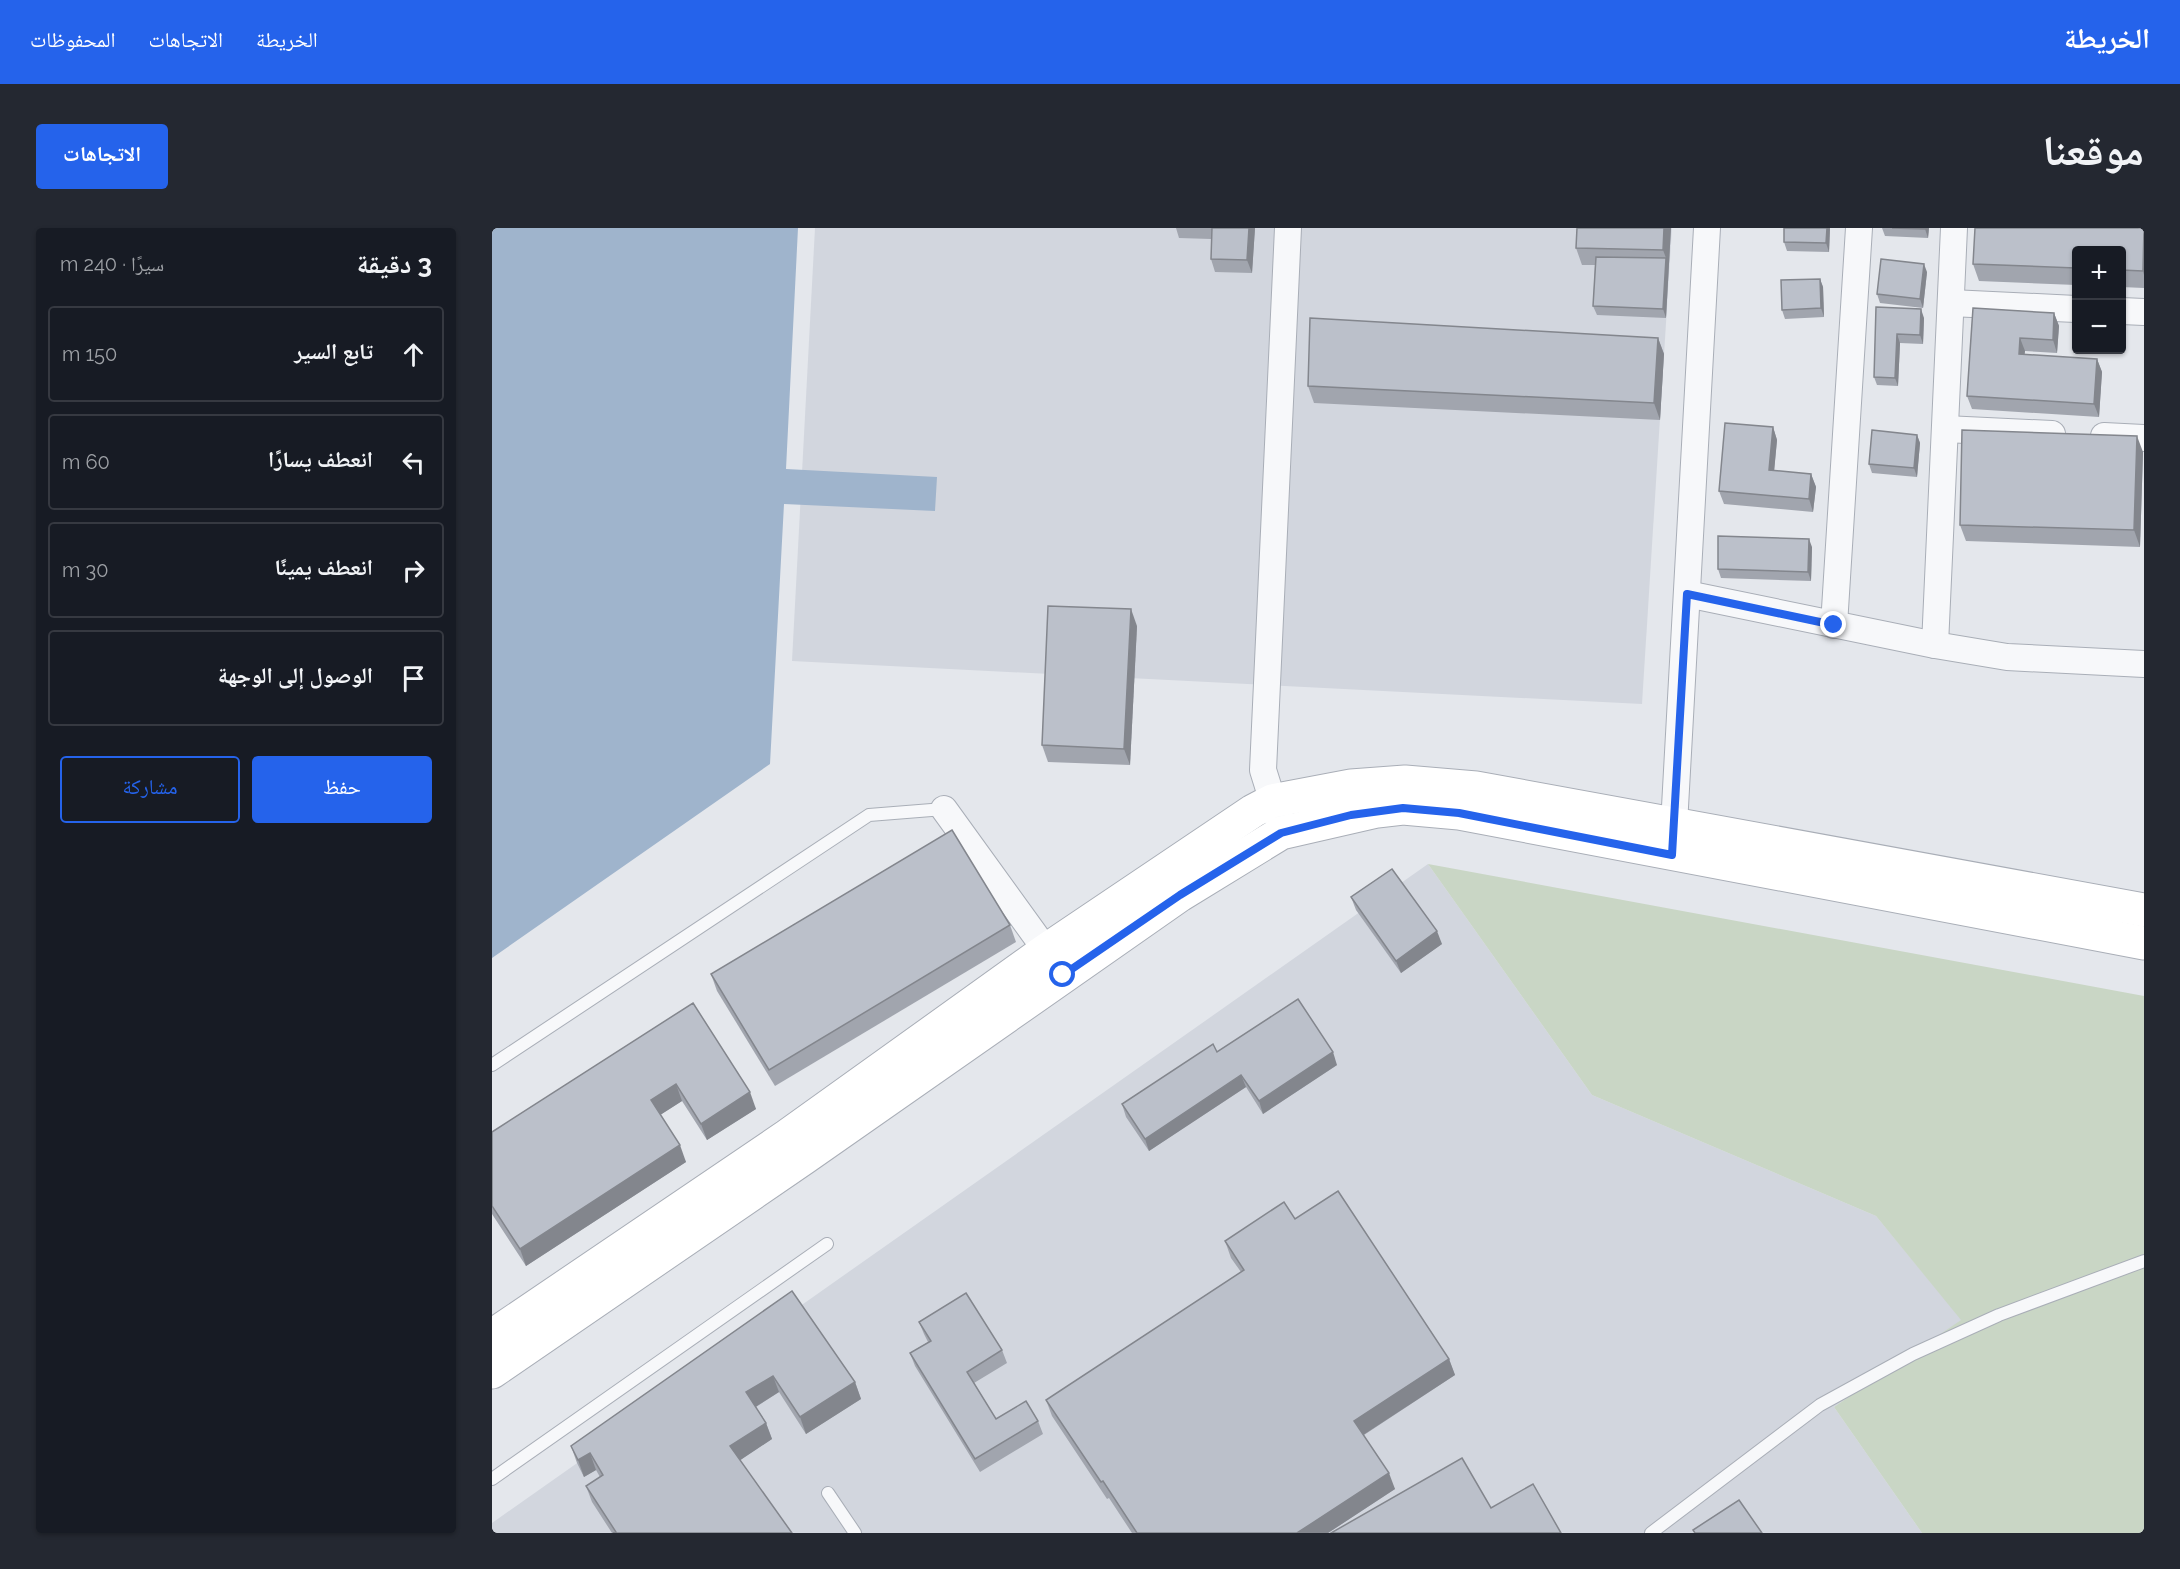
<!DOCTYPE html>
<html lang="ar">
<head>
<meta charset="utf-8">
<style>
	:root { --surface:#171b24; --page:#242831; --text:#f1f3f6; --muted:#9ea1a6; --line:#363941; --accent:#2563eb }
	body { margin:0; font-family:Raleway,"Noto Naskh Arabic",sans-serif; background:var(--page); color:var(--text); direction:rtl }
	.controls { position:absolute; right:18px; top:18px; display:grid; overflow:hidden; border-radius:6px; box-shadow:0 2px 4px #0004 }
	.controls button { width:54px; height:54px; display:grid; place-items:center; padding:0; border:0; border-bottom:2px solid var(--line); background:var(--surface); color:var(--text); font:30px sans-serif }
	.stop { position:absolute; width:18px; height:18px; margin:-14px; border:4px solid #2563eb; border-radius:50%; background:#fff }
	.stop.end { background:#2563eb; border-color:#fff; box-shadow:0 2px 6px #0008 }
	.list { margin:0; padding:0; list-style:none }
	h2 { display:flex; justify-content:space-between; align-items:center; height:78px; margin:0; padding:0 24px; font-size:26px }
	h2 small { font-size:20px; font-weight:400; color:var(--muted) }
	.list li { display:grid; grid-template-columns:39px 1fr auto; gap:18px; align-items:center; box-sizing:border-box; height:96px; margin:0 12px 12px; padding:0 12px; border:2px solid var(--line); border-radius:6px }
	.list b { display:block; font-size:22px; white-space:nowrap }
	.list em { font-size:20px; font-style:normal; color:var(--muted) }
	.actions { display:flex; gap:12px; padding:18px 24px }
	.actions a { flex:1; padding:14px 0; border:2px solid var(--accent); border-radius:6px; text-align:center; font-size:21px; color:var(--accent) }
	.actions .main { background:var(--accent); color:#fff }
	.icon { flex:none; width:33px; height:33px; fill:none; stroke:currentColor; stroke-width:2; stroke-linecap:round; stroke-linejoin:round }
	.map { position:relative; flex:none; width:1652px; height:1305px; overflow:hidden; direction:ltr; border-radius:6px }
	header { display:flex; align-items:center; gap:36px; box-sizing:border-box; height:84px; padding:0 30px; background:var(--accent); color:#fff }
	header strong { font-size:28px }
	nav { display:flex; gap:33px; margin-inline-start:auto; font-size:21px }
	.intro { display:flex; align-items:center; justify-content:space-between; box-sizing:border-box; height:144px; padding:0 36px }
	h1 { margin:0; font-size:42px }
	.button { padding:15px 27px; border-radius:6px; background:var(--accent); color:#fff; font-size:21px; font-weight:700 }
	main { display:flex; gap:36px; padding:0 36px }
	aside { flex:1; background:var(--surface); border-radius:6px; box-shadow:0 2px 4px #0004 }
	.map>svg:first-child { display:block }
	.built { fill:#d2d6de }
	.green { fill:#c9d6c5 }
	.water { fill:#9fb4cc }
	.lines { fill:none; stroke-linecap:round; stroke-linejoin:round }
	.lane-casing { stroke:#a9aeb7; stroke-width:14 }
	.street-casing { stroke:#a9aeb7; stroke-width:28 }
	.secondary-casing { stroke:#a9aeb7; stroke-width:35 }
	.lane { stroke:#f7f8fa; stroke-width:12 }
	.street { stroke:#f7f8fa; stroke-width:26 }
	.secondary { stroke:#fff; stroke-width:33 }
	.wall { fill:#a1a5ae }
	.shaded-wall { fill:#83868d }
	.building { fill:#bbc0ca; stroke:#83868d; stroke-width:1.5 }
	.route { stroke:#2563eb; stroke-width:8 }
</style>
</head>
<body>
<header>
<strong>الخريطة</strong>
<nav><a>الخريطة</a><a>الاتجاهات</a><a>المحفوظات</a></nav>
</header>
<div class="intro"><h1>موقعنا</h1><a class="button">الاتجاهات</a></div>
<main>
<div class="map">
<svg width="1652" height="1305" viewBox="0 0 1652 1305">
	<rect width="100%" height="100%" fill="#e4e7ec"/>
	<g class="built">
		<polygon points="323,0 1180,0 1150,476 300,433"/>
		<polygon points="936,636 1100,867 1384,988 1470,1092 1342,1179 1430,1305 0,1305 0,1295"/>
	</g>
	<polygon class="green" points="936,636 1652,768 1652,1305 1430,1305 1342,1179 1469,1092 1384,988 1100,867"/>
	<polygon class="water" points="0,0 306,0 294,241 445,249 443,283 292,276 278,536 0,730"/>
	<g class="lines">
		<g class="lane-casing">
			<g id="lane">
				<polyline points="0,837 377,587 452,581"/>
				<polyline points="0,1251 335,1016"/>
				<polyline points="336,1265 363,1305"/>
				<polyline points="1159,1305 1328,1177 1421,1126 1507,1087 1652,1033"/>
			</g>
		</g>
		<g class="street-casing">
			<g id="street">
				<polyline points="1459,75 1584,81"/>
				<polyline points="1630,83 1652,84"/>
				<polyline points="1453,201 1560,206"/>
				<polyline points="1612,208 1652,210"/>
				<polyline points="1195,366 1443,417 1515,429 1652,436"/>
				<polyline points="1342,397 1367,0"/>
				<polyline points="1443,417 1462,0"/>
				<polyline points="452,581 564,736"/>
				<polyline points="786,590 771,542 796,0"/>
				<polyline points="1181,615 1215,0"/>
			</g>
		</g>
		<g class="secondary-casing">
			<g id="secondary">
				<polyline points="0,1108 295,908 553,723 761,583 780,573 859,558 913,554 984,560 1652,682"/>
				<polyline points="0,1144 312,930 688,667 789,605 885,583 911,580 967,585 1652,715"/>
			</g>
		</g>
		<use href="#lane" class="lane"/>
		<use href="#street" class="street"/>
		<use href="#secondary" class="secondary"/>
	</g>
	<g class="wall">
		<polygon points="684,0 763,0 760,45 723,44 719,31 719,11 687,10"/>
		<polygon points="1179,0 1174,90 1105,87 1101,78 1103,37 1090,37 1084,20"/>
		<polygon points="1292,0 1338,0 1337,24 1295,23 1292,14"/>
		<polygon points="1390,0 1437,0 1436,10 1393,8"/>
		<polygon points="1652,0 1652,60 1629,59 1629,22 1584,22 1584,57 1487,53 1481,36"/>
		<polygon points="1435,44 1431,80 1388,75 1385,66"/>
		<polygon points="1328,51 1331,59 1332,89 1293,91 1290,82"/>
		<polygon points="1384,79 1432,90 1431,116 1408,115 1406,158 1385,157 1382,149"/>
		<polygon points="1481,80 1562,85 1567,98 1565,125 1533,123 1532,127 1605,131 1610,144 1607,189 1480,181 1475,168"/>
		<polygon points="1166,110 1172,126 1168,192 822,175 816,158"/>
		<polygon points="1281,199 1285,212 1282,243 1319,246 1324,259 1321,284 1232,276 1227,263"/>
		<polygon points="1425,207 1428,215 1425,249 1380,245 1377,236"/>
		<polygon points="1651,224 1648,319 1474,313 1468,297"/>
		<polygon points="1320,319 1319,353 1229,350 1226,341"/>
		<polygon points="645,398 638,537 556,534 550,517"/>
		<polygon points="859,669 950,716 909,745 864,682"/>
		<polygon points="518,697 524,714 283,858 225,763 219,746"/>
		<polygon points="201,775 264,881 215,912 190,873 168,887 194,934 34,1038 0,986 0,904"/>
		<polygon points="725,824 845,837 771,886 754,859 657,923 634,889 630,876"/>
		<polygon points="803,991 957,1131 963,1147 872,1207 903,1261 836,1305 640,1305 617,1270 615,1271 560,1188 554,1172 749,1044 739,1030 733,1013"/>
		<polygon points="300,1063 363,1154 369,1171 314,1206 287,1164 264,1179 274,1195 280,1211 248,1232 300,1305 120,1305 100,1274 94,1258 108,1249 104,1242 92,1249 85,1235 79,1218"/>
		<polygon points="427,1094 510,1122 515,1135 482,1155 504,1191 546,1193 551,1206 488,1244 423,1138 418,1125 436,1114 432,1106"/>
	</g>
	<g class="shaded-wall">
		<polygon points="757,0 763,0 760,45 755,32"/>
		<polygon points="1172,0 1179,0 1174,90 1171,81 1174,30 1171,22"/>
		<polygon points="1335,0 1338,0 1337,24 1334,15"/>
		<polygon points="1433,0 1437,0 1436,10 1433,1"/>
		<polygon points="1652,5 1652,47 1651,43"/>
		<polygon points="1432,36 1435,44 1431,80 1428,71"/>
		<polygon points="1328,51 1331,59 1332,89 1329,80"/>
		<polygon points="1429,81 1432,90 1431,116 1428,107"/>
		<polygon points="1562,85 1567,98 1565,125 1561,112"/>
		<polygon points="1405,106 1408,115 1406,158 1403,150"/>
		<polygon points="1166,110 1172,126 1168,192 1162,175"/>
		<polygon points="1528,110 1533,123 1531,139 1527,126"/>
		<polygon points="1605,131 1610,144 1607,189 1602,176"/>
		<polygon points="1281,199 1285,212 1281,255 1277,242"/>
		<polygon points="1425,207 1428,215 1425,249 1422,240"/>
		<polygon points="1645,208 1651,224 1648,319 1642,302"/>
		<polygon points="1319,246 1324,259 1321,284 1317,271"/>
		<polygon points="1317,311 1320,319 1319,353 1316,344"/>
		<polygon points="639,381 645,398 638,537 632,521"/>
		<polygon points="945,703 950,716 909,745 904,733"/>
		<polygon points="841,824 845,837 771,886 767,873"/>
		<polygon points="749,847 754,859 657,923 653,911"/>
		<polygon points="184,856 190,873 165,889 159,872"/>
		<polygon points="258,864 264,881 215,912 209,896"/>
		<polygon points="188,917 194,934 34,1038 28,1021"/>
		<polygon points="957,1131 963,1147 868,1209 862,1193"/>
		<polygon points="281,1148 287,1164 260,1181 254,1164"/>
		<polygon points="363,1154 369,1171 314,1206 308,1189"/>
		<polygon points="274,1195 280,1211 244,1235 238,1218"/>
		<polygon points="98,1225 104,1242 92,1249 86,1232"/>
		<polygon points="897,1245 903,1261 836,1305 805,1305"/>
	</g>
	<g class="building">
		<polygon points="720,0 757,0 755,32 719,31"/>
		<polygon points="1085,0 1172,0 1171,22 1084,20"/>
		<polygon points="1292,0 1335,0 1334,15 1292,14"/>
		<polygon points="1400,0 1433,0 1433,1"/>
		<polygon points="1483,0 1652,0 1651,43 1629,42 1629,22 1584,22 1584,40 1481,36"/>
		<polygon points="1104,29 1174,30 1171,81 1101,78"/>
		<polygon points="1389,31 1432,36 1428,71 1385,66"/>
		<polygon points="1328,51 1329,80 1290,82 1289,52"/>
		<polygon points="1384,79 1429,81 1428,107 1405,106 1403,150 1382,149"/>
		<polygon points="1481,80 1562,85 1561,112 1528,110 1527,126 1605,131 1602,176 1475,168"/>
		<polygon points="818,90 1166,110 1162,175 816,158"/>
		<polygon points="1233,195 1281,199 1277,242 1319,246 1317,271 1227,263"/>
		<polygon points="1380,202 1425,207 1422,240 1377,236"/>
		<polygon points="1470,202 1645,208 1642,302 1468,297"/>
		<polygon points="1226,308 1317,311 1316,344 1226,341"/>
		<polygon points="556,378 639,381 632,521 550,517"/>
		<polygon points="460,602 518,697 277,842 219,746"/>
		<polygon points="900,641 945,703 904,733 859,669"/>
		<polygon points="806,771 841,824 767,873 749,847 653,911 630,876 721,816 725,824"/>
		<polygon points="201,775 258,864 209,896 184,856 159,872 188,917 28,1021 0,978 0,904"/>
		<polygon points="846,963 957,1131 862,1193 897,1245 805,1305 645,1305 611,1253 609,1254 554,1172 752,1042 733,1013 792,974 803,991"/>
		<polygon points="300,1063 363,1154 308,1189 281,1148 254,1164 274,1195 238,1218 300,1305 121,1305 124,1304 94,1258 111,1247 98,1225 86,1232 79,1218"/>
		<polygon points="474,1065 510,1122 475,1144 504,1191 534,1173 546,1193 483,1231 418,1125 439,1113 427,1094"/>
		<polygon points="970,1230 999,1280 1041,1256 1069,1305 839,1305"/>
		<polygon points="1247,1272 1270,1305 1203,1305 1201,1302"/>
	</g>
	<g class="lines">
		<polyline class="route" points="571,747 688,667 789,605 859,587 911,580 967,585 1180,627 1195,366 1342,397"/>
	</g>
</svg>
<div class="controls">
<button>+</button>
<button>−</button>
</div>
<div class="stop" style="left:571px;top:747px"></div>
<div class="stop end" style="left:1342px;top:397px"></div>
</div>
<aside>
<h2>3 دقيقة<small>سيرًا · 240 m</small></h2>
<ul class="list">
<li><svg class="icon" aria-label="ahead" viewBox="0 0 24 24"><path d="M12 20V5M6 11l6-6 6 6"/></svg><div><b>تابع السير</b></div><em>150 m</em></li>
<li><svg class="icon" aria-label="left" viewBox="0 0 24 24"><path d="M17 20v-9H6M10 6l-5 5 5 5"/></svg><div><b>انعطف يسارًا</b></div><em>60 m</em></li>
<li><svg class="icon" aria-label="right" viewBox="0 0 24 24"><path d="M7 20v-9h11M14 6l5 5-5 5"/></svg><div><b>انعطف يمينًا</b></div><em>30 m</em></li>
<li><svg class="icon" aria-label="arrive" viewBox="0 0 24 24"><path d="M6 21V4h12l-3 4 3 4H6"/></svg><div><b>الوصول إلى الوجهة</b></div></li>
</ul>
<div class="actions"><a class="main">حفظ</a><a>مشاركة</a></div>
</aside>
</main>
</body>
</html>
